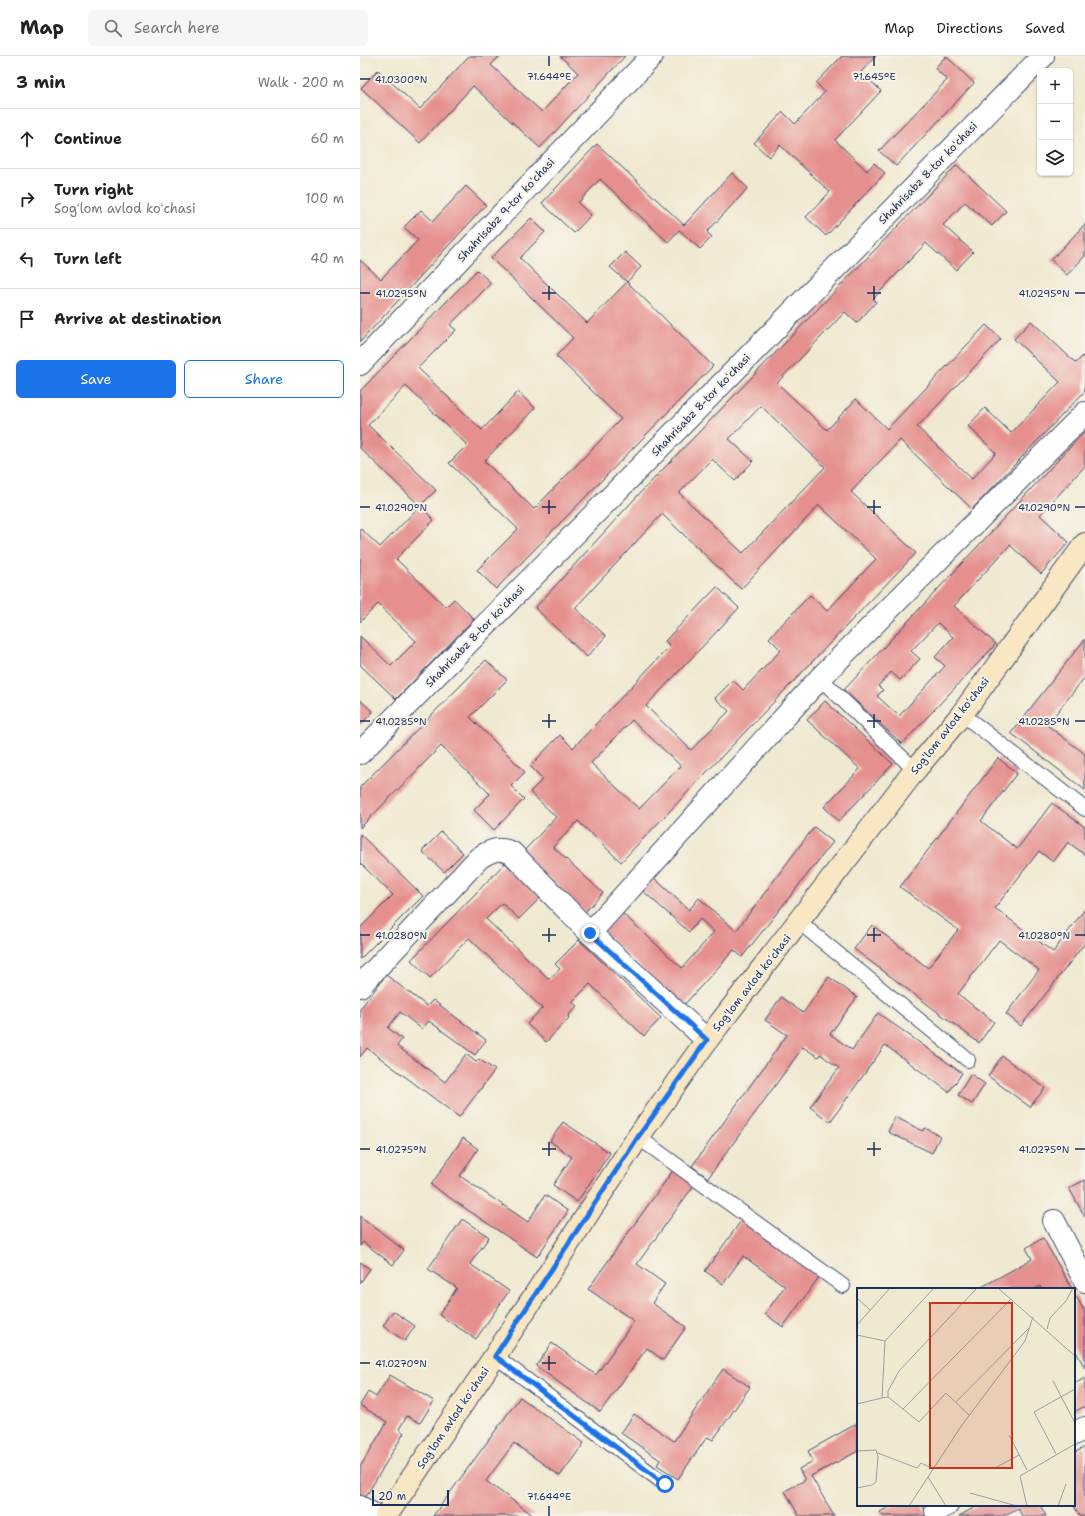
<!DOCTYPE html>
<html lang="en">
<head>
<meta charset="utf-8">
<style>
	:root { --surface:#fff; --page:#f6f6f6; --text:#222; --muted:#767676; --line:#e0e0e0; --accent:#1a73e8 }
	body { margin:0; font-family:"Shantell Sans",sans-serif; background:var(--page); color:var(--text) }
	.controls { position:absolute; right:12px; top:12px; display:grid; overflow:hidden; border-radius:6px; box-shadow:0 1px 3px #0004 }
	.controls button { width:36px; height:36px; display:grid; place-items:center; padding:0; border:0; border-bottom:1px solid var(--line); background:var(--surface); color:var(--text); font:20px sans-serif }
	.scale { position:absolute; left:12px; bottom:10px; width:77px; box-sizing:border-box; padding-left:4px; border:2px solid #1b2f5e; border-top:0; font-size:11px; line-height:14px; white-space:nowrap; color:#1b2f5e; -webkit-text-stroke:3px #f7f3e8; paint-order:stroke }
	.stop { position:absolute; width:12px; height:12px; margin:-9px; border:3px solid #1a73e8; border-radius:50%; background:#fff }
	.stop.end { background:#1a73e8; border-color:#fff; box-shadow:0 1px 4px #0008 }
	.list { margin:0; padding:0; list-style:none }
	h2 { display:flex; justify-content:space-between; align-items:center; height:52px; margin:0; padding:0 16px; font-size:17px }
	h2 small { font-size:13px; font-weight:400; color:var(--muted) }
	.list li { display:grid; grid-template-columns:26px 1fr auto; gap:12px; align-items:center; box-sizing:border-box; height:60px; padding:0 16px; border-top:1px solid var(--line) }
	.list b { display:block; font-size:15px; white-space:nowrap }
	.list p { margin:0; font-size:13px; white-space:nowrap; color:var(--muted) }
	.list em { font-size:13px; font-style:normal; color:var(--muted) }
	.actions { display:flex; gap:8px; padding:12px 16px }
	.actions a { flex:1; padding:9px 0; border:1px solid var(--accent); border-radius:6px; text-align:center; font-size:14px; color:var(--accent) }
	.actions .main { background:var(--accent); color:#fff }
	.icon { flex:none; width:22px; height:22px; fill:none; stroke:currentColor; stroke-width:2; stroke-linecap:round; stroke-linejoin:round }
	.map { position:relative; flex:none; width:725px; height:1460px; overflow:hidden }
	header { display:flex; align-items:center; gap:24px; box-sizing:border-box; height:56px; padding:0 20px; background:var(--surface); border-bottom:1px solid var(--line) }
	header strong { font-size:19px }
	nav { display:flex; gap:22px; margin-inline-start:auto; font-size:14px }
	.search { width:280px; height:36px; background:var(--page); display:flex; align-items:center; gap:10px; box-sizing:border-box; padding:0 14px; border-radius:6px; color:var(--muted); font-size:15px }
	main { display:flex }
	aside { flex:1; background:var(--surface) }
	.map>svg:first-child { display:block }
	.building { fill:#e5908f; fill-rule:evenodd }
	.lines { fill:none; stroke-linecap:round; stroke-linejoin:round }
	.lane-casing { stroke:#3b4b6f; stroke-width:16 }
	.street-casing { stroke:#3b4b6f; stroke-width:24 }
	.secondary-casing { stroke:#3b4b6f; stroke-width:24 }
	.lane { stroke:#fff; stroke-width:14 }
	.street { stroke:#fff; stroke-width:22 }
	.secondary { stroke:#f9e7c3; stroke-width:22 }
	.route { stroke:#1a73e8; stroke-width:5 }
	.ticks { fill:none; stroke:#1b2f5e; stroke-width:1.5 }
	.labels { text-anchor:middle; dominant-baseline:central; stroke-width:4; stroke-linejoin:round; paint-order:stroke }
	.street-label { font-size:11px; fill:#1b2f5e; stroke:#f7f3e8 }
	.inset-road { fill:none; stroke:#9b9fa3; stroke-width:1 }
	.view { fill:#c8321e; fill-opacity:0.15; stroke:#c8321e; stroke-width:2 }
	.inset-edge { fill:none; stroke:#1b2f5e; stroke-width:2 }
	.ticks-label { font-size:10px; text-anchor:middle; fill:#1b2f5e; stroke:#f7f3e8; stroke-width:4; stroke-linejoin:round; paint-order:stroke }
</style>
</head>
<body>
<header>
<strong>Map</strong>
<div class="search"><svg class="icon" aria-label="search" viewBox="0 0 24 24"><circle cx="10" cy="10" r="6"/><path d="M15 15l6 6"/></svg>Search here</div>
<nav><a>Map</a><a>Directions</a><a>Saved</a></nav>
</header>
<main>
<aside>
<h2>3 min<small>Walk · 200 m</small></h2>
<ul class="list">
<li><svg class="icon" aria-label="ahead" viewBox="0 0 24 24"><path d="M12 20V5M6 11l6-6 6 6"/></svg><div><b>Continue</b></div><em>60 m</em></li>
<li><svg class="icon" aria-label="right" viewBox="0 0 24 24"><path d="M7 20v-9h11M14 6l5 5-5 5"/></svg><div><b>Turn right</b><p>Sogʻlom avlod koʻchasi</p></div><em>100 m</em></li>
<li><svg class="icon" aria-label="left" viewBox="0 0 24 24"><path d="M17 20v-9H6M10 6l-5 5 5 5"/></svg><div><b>Turn left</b></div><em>40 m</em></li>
<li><svg class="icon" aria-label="arrive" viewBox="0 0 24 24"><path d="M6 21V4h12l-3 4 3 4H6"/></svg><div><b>Arrive at destination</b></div></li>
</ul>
<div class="actions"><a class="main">Save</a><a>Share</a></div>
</aside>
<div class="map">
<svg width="725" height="1460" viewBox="0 0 725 1460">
	<rect width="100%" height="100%" fill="#f7f3e8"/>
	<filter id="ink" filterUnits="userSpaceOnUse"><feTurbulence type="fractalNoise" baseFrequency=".025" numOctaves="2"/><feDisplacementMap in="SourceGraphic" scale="8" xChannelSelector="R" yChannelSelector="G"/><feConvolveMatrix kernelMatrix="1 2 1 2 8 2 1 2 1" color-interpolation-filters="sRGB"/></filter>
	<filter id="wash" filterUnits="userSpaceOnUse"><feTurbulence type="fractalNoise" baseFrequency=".012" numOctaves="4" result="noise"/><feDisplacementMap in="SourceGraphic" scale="16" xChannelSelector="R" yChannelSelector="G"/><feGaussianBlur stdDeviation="0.9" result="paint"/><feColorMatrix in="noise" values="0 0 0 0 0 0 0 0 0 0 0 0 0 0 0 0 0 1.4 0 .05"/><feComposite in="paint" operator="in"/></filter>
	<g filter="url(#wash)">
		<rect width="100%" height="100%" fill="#f0e9d1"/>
		<g id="blocks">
			<g class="building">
				<polygon points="109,0 140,0 131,9 182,56 218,17 200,0 265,0 180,92 113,30 60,87 1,32 18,14 60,53"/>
				<polygon points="482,0 516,0 501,16 521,35 475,84 507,115 514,107 525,117 466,180 446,161 470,136 420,89 409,101 394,87 423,56 435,68 465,36 456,27"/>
				<polygon points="586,0 614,27 536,110 519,95 587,24 575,12"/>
				<polygon points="237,88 324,169 372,117 388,132 347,176 352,181 340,193 319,174 308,186 240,123 218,147 231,159 214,177 182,147"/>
				<path d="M597 109 646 155 632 170 605 146 583 169 613 196 596 214 566 187 513 243 516 246 497 267 485 256 417 327 467 374 496 343 527 373 626 269 641 283 557 371 612 423 636 397 608 370 625 352 651 377 700 326 654 283 671 265 716 307 725 298V335L612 453 540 384 491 436 556 497 261 806 218 765 193 791 243 837 225 856 162 797 196 761 170 736 183 723 170 710 200 679 213 692 310 590 305 585 357 531 379 552 286 650 331 694 369 655 355 642 373 624 383 634 421 594 409 582 450 539 467 555 516 503 459 449 381 533 302 458 215 552 246 580 227 601 175 552 280 437ZM401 350 465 411 383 497 319 437 352 403 375 425 393 405 369 383ZM272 664 321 710 279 753 231 707Z"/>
				<polygon points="106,130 126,149 0,286 0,204 21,223 58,184 44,171 61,154 73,165"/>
				<polygon points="171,162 185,176 160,202 227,267 267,226 353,310 136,533 117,514 158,473 89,407 107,389 46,330 8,369 76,434 60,450 74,464 36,503 86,551 94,543 114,563 36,643 0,609 0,580 31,610 56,585 18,548 0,566 0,472 20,491 60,450 0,392 0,335 117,214 131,227 90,269 96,274 58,312 122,374 158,336 175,352 124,405 174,453 261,363 196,300 213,282 131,202"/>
				<polygon points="725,168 725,200 707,219 691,204"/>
				<polygon points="265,196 281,211 267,226 250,211"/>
				<path d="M725 375V410L680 459 709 486 681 518 650 489 594 550 636 588 542 688 484 634ZM578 567 593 581 575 601 585 610 539 660 517 640 523 634 518 630 531 616 540 624 560 603 551 595Z"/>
				<polygon points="725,583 725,621 687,669 725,698 725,734 651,677"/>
				<polygon points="126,604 147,624 110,661 165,716 151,730 164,743 134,774 114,754 130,738 81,690 0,772 0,731"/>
				<polygon points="0,644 13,656 0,669"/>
				<polygon points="465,645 533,708 479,765 464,751 500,713 447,664"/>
				<polygon points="638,702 657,717 621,765 657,793 692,747 725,771 725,799 708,786 693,806 679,795 635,852 693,896 725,853 725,887 661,970 646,958 679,914 639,884 598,938 634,966 619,987 494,893 512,869 568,912 598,874 540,831"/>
				<polygon points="454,771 473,786 382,901 374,894 323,950 243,876 261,856 322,912 354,876 340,863 329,876 283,835 294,822 329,854 339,842 376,875"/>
				<polygon points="81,776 103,797 84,816 62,795"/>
				<polygon points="0,778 63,840 0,903 0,872 33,839 0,807"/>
				<polygon points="145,807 181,841 159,863 142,847 126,863 189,923 200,913 195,908 219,884 301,962 284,980 230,928 212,946 217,950 208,960 209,962 186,986 167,968 182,952 109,882 70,922 51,904"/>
				<polygon points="26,919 67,950 73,944 126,984 115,999 69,965 62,973 40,956 28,972 42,983 37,990 85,1026 106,998 116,1006 119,1003 135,1014 99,1061 7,992 0,1001 0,953"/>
				<polygon points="469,921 497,941 470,978 492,994 518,957 602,1017 589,1036 525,989 470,1066 450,1051 479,1012 460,998 458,1001 443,991 348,1122 332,1110 427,979 405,964 421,941 443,957"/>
				<polygon points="642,1000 685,1032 670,1051 628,1020"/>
				<polygon points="611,1018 625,1028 612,1048 598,1039"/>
				<polygon points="535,1061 563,1075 565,1072 580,1080 572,1097 528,1076"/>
				<polygon points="203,1066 250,1097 217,1146 193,1129 212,1101 190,1085"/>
				<polygon points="103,1082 118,1093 100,1120 168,1166 185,1139 208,1155 177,1201 71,1129"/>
				<polygon points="314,1113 335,1128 277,1208 305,1228 292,1247 326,1271 303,1304 287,1292 240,1356 176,1310 192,1287 236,1319 274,1265 228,1233"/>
				<polygon points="725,1124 725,1161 709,1132"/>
				<polygon points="0,1160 44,1194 33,1209 3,1186 0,1190"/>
				<polygon points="102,1163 129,1181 110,1208 149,1235 116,1283 79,1259 97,1232 68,1213"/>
				<polygon points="381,1165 459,1221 423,1271 405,1258 425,1230 383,1200 363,1228 345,1215"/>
				<polygon points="683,1182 712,1233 681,1233 680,1230 675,1233 618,1233 672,1203 666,1192"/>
				<polygon points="0,1206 10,1213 0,1227"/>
				<polygon points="714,1237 725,1256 725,1312 714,1292"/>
				<polygon points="33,1255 55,1270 45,1285 23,1270"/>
				<polygon points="363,1313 390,1331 353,1384 347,1381 318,1423 297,1409 300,1404 261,1377 274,1358 314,1385"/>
				<polygon points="30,1319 74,1345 60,1367 47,1360 39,1373 44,1377 5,1442 0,1439 0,1411 27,1366 0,1349 8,1336 16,1341"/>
				<polygon points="725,1322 725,1350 714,1356 714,1328"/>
				<polygon points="160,1341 224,1387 200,1420 154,1387 126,1425 174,1460 73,1460"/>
				<polygon points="498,1367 498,1395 451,1420 474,1460 439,1460 425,1435 445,1424 439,1413 453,1405 448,1395"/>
				<polygon points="725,1391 725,1460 720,1460 714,1450 714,1397"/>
				<polygon points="533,1449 562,1449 569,1460 523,1460 520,1456"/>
				<polygon points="619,1449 680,1449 686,1460 662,1460 658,1452 643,1460 599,1460"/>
			</g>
		</g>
	</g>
	<g filter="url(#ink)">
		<use href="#blocks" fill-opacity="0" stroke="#3b4b6f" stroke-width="1"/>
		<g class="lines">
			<g class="lane-casing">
				<g id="lane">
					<polyline points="460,622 555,714"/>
					<polyline points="602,658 725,753"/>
					<polyline points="439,866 608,1004"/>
					<polyline points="278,1081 483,1230"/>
					<polyline points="135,1300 305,1428"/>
				</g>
			</g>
			<g class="street-casing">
				<g id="street">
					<polyline points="0,308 292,0"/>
					<polyline points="0,697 683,0"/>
					<polyline points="230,877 460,622 725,357"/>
					<path d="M0 930 119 802C131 794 139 791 152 797L230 877 347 984"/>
					<polyline points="694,1165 725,1225"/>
					<polyline points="714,1378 725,1372"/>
					<polyline points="0,1451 16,1460"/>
					<polyline points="576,1455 587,1449"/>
				</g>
			</g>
			<g class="secondary-casing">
				<polyline id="secondary" points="26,1460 135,1300 278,1081 347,984 555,714 602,658 725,488"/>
			</g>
			<use href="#lane" class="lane"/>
			<use href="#street" class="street"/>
			<use href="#secondary" class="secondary"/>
		</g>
	</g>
	<g class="lines" filter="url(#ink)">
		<polyline class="route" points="230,877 347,984 278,1081 135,1300 305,1428"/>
	</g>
	<path class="ticks" d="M189 0V10M514 0V10M0 23H10M189 230V244M514 230V244M0 237H10M182 237H196M507 237H521M715 237H725M189 444V458M514 444V458M0 451H10M182 451H196M507 451H521M715 451H725M189 658V672M514 658V672M0 665H10M182 665H196M507 665H521M715 665H725M189 872V886M514 872V886M0 879H10M182 879H196M507 879H521M715 879H725M189 1086V1100M514 1086V1100M0 1093H10M182 1093H196M507 1093H521M715 1093H725M189 1300V1314M0 1307H10M182 1307H196M189 1450V1460"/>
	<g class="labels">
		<g class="street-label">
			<text transform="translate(568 117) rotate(-46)">Shahrisabz 8-tor koʻchasi</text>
			<text transform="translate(146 154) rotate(-47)">Shahrisabz 9-tor koʻchasi</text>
			<text transform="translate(341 349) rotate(-46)">Shahrisabz 8-tor koʻchasi</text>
			<text transform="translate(115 580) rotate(-46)">Shahrisabz 8-tor koʻchasi</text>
			<text transform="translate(590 670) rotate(-52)">Sogʻlom avlod koʻchasi</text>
			<text transform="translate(392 927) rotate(-52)">Sogʻlom avlod koʻchasi</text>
			<text transform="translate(93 1362) rotate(-56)">Sogʻlom avlod koʻchasi</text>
		</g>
	</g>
	<g transform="translate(497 1232)">
		<rect width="218" height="218" fill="#f0e9d1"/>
		<path class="inset-road" d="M141 0 218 68M0 10 13 22M0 37 33 0M190 41 193 30 209 13 216 0M0 47 28 53M28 53 77 0M196 93 218 135M31 109V103L42 83 120 0M25 110 31 109 46 121 154 11M99 114 173 39M0 116 25 110 28 53M46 121 62 134 89 105 112 127M152 147 170 182M0 163 19 162 21 168 19 194 15 197 0 200M21 165 57 179 60 180 64 175 76 181M199 166 177 124 218 101M138 180 162 167M71 189 89 218M113 205 160 218M52 218 105 137 168 53 176 29M170 218 163 188 218 156M201 218 209 196"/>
		<path class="view" d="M73 15H155V180H73Z"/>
		<rect width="218" height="218" class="inset-edge"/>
	</g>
	<g class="ticks-label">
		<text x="189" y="24">71.644°E</text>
		<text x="514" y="24">71.645°E</text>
		<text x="41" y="27">41.0300°N</text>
		<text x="41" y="241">41.0295°N</text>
		<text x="684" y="241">41.0295°N</text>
		<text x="41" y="455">41.0290°N</text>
		<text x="684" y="455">41.0290°N</text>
		<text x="41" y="669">41.0285°N</text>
		<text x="684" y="669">41.0285°N</text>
		<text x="41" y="883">41.0280°N</text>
		<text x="684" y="883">41.0280°N</text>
		<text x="41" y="1097">41.0275°N</text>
		<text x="684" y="1097">41.0275°N</text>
		<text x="41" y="1311">41.0270°N</text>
		<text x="189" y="1444">71.644°E</text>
	</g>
</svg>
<div class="controls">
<button>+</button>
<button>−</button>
<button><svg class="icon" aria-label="layers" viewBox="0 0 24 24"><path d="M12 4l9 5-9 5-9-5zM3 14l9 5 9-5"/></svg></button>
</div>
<div class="scale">20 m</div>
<div class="stop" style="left:305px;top:1428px"></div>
<div class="stop end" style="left:230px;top:877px"></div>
</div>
</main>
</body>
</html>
